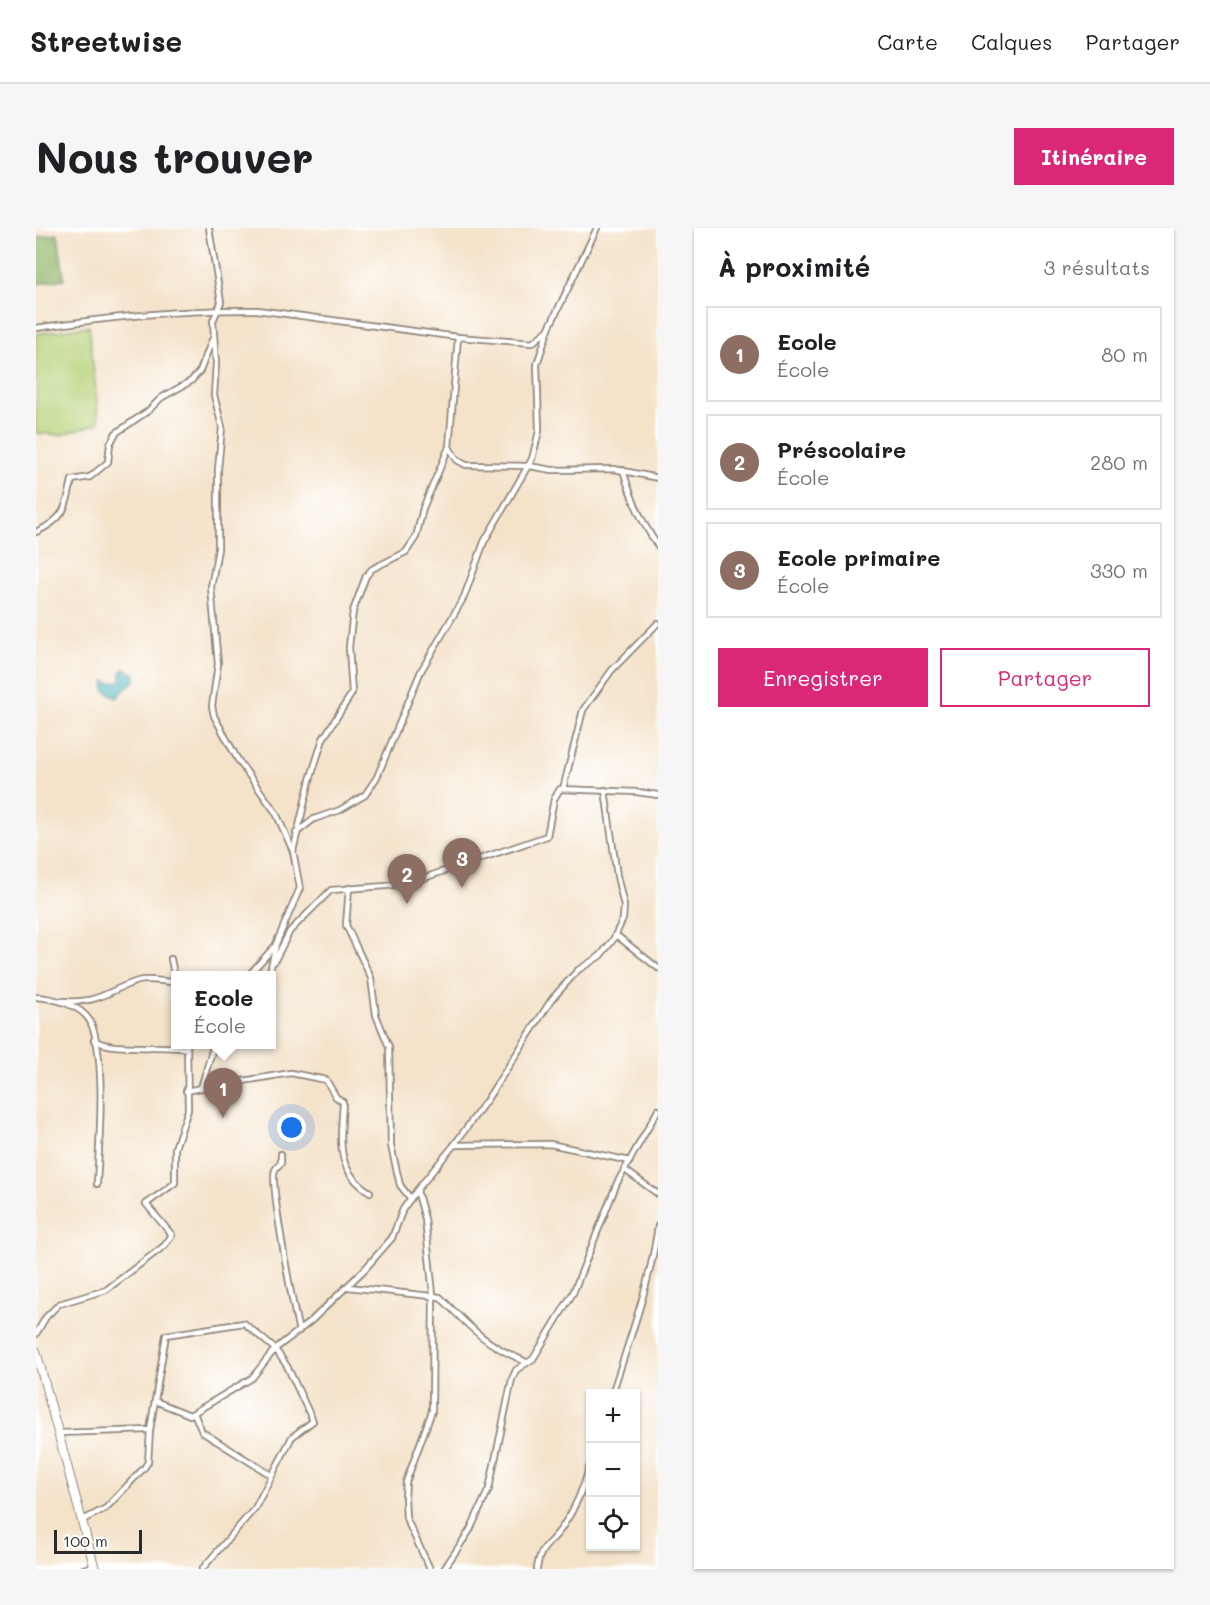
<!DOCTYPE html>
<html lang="fr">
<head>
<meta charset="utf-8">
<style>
	:root { --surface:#fff; --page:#f6f6f6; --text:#202124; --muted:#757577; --line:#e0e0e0; --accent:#db2777 }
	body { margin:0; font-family:Mali,sans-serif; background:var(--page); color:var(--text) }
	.controls { position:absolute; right:18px; bottom:18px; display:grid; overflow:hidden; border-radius:0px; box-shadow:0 2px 4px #0004 }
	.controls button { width:54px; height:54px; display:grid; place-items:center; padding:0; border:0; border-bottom:2px solid var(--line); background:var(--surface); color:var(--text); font:30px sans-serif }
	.scale { position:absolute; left:18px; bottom:15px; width:88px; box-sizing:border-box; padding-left:6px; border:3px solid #2b2b2b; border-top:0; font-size:16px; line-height:21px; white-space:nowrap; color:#2b2b2b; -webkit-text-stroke:4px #fff; paint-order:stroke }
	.you { position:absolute; left:256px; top:900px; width:21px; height:21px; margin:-15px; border:4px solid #fff; border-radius:50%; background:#1a73e8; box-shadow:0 0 0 9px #1a73e833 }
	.badge { display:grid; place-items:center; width:39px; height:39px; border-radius:50%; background:var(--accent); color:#fff; font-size:20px; font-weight:700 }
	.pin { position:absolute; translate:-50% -50px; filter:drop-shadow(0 2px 3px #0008) }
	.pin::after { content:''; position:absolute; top:32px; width:21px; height:18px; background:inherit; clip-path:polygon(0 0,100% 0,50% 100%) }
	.popup { position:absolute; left:135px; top:743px; width:105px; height:78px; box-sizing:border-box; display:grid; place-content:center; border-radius:0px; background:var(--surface); filter:drop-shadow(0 2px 4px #0005); font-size:20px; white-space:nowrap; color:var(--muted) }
	.popup b { font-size:22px; color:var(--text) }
	.popup::after { content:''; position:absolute; left:50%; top:100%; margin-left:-12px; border:12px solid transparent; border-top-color:var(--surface) }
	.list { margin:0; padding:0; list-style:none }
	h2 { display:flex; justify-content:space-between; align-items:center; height:78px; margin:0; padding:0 24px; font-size:26px }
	h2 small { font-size:20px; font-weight:400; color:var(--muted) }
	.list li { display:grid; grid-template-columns:39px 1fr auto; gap:18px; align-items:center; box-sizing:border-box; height:96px; margin:0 12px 12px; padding:0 12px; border:2px solid var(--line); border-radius:0px }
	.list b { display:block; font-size:22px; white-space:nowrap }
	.list p { margin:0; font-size:20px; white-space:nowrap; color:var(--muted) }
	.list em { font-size:20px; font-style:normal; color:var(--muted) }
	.actions { display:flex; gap:12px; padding:18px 24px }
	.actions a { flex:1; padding:14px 0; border:2px solid var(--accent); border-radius:0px; text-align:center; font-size:21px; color:var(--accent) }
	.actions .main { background:var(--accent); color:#fff }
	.icon { flex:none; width:33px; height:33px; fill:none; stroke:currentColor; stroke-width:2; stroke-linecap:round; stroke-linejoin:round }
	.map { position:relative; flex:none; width:622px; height:1341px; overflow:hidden; border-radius:0px }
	header { display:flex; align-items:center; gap:36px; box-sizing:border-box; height:84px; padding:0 30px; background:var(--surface); border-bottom:2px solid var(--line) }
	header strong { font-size:28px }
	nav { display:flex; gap:33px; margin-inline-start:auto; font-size:21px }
	.intro { display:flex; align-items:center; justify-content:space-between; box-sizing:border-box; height:144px; padding:0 36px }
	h1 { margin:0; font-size:42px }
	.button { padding:15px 27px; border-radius:0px; background:var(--accent); color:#fff; font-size:21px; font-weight:700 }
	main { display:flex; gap:36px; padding:0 36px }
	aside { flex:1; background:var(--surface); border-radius:0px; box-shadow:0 2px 4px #0004 }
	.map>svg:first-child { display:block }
	.green { fill:#b7d379; stroke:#717f52; stroke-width:1.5 }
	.forest { fill:#91b569; stroke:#5e704a; stroke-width:1.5 }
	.water { fill:#38abb1; stroke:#326b6e; stroke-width:1.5 }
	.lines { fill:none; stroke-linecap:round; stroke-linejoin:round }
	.minor-casing { stroke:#90867a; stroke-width:8 }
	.primary-casing { stroke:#90867a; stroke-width:10 }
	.minor { stroke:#fff; stroke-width:4.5 }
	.primary { stroke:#fff; stroke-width:8 }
</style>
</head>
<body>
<header>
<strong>Streetwise</strong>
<nav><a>Carte</a><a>Calques</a><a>Partager</a></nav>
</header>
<div class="intro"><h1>Nous trouver</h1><a class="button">Itinéraire</a></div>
<main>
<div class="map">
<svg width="622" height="1341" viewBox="0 0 622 1341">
	<rect width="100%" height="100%" fill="#fff"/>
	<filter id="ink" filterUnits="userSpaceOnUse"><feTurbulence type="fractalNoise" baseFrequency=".0167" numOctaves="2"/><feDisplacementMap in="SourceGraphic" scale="12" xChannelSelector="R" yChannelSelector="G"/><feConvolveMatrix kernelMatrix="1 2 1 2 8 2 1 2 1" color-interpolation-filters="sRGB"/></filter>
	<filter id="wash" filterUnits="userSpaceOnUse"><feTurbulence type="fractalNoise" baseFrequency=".008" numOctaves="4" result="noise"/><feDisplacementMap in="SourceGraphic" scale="24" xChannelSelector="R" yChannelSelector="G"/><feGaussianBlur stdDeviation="1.35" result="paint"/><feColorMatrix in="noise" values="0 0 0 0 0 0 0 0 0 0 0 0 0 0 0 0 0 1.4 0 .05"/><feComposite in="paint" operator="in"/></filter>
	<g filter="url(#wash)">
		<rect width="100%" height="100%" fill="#f4e2c9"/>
		<polygon class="green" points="53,98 63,195 25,207 0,205 0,106"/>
		<polygon class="forest" points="22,6 28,51 0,56 0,10"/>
		<polygon class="water" points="89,441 99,446 99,452 81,470 68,462 69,453 75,455 85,453 85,444"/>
	</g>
	<g filter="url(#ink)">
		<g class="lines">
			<g class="minor-casing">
				<g id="minor">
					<polyline points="173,0 185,74 177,93 180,135 178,167 186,199 182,242 182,321 175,359 182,436 176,478 178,488 202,532 240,585 257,623"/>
					<path d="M0 100C73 89 148 81 221 82L422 109 496 115 512 102"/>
					<polyline points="413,219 421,232 430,237 493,238 516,242 578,241 622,250"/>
					<path d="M587 242C595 270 605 294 622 318"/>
					<path d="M0 304C28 291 30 281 36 252L54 249 72 234 74 216 80 205 112 183 125 170 155 153 164 143 176 112"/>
					<polyline points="527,561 547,482 576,442 622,395"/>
					<polyline points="260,605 278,591 304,582 329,567 341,549 385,443 428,369 448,314 496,231 503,203 501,136 513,100 561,0"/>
					<polyline points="313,660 310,697 335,750 340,787 353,819 355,918 364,957 374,970"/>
					<polyline points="580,707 622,740"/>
					<polyline points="135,731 139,752"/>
					<polyline points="238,734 254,703 295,662 350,658 379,653 511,608 518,571 524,561 601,564 622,567"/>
					<polyline points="212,748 238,719"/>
					<polyline points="233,748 240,716 264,660 257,623 274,552 287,511 316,465 313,419 317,383 330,348 336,341 370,324 380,309 387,280 413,219 422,109"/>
					<path d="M0 769C17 770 45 777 54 793 71 828 63 916 61 956"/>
					<path d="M26 773C64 776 70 763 102 753 112 750 128 754 139 754"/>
					<path d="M58 812C76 824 125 816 151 821"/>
					<path d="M165 860 255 845 290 852 300 869 307 874C305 911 298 942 334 964"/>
					<polyline points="150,863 165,860 178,816"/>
					<polyline points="418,917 514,916 594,933"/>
					<path d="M245 926V935C243 937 240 939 239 942 233 953 258 1083 263 1103"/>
					<polyline points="589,942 622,966"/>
					<path d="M312 1059 404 1069C436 1101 447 1115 490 1134"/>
					<polyline points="0,1106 10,1089 23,1076 70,1062 128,1018 136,1007 110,976 139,955 139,920 152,882 151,816"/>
					<path d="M576 1166C594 1110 614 1056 622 998"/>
					<polyline points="119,1173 154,1187 216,1150 239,1121 275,1093 328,1042 356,1010 367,981 381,962"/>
					<polyline points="158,1185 166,1204 235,1247"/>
					<polyline points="22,1205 114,1202 130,1107 208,1095 239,1121 251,1138 277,1193 256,1209 219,1280 166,1341"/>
					<polyline points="45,1293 70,1280 108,1240 112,1234 114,1202"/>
					<polyline points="47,1341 58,1338"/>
					<polyline points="394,1341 370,1290 369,1269 370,1254 396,1183 397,1066 389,991 381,962 418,917 450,873 516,771 542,742 564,728 577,712 587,691 588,678 581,648 569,562"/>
					<polyline points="408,1341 434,1302 453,1261 476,1151 480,1142 497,1131 537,1065 581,955 622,882"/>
					<path d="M501 1341C504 1316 515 1317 527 1298 540 1279 548 1259 554 1237"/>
				</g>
			</g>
			<g class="primary-casing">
				<polyline id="primary" points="0,1123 59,1341"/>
			</g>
			<use href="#minor" class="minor"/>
			<use href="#primary" class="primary"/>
		</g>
	</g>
</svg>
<div class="controls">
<button>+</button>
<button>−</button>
<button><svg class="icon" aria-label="locate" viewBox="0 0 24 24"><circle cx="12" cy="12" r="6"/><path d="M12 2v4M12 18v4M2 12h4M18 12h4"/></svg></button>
</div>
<div class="scale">100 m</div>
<div class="you"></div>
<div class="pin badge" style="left:187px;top:890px;background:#8d6e63">1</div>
<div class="popup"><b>Ecole</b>École</div>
<div class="pin badge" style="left:371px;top:676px;background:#8d6e63">2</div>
<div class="pin badge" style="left:426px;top:660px;background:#8d6e63">3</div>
</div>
<aside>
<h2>À proximité<small>3 résultats</small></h2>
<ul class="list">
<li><span class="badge" style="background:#8d6e63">1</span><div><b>Ecole</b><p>École</p></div><em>80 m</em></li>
<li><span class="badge" style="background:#8d6e63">2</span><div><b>Préscolaire</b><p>École</p></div><em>280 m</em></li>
<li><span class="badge" style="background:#8d6e63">3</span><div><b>Ecole primaire</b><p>École</p></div><em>330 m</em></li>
</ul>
<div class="actions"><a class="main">Enregistrer</a><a>Partager</a></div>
</aside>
</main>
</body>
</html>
